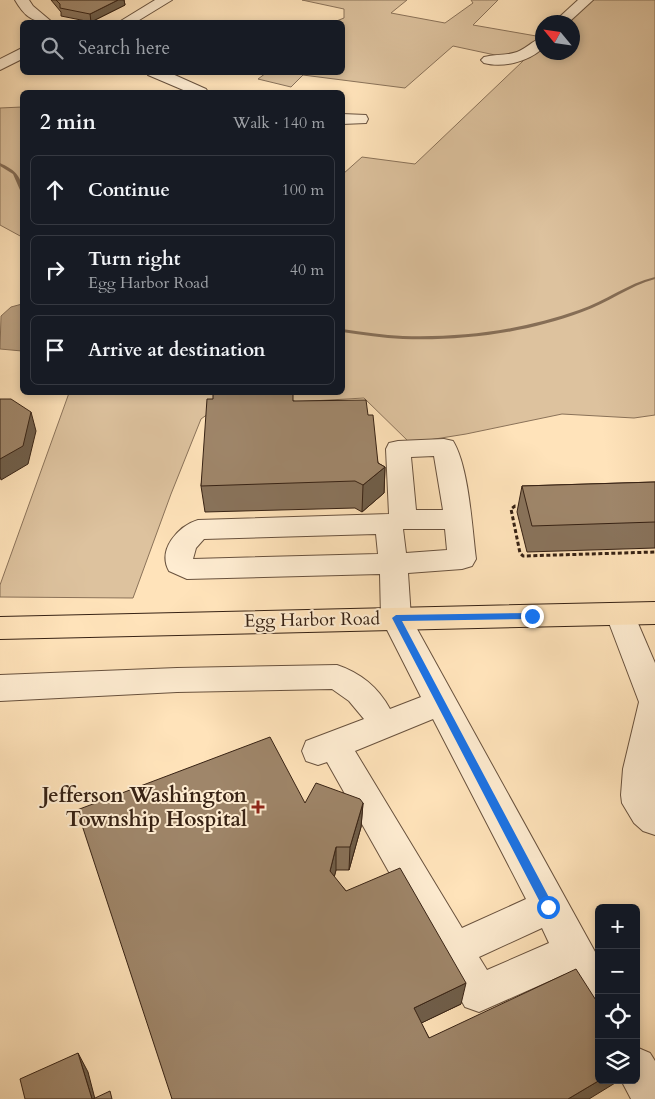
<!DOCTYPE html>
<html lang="en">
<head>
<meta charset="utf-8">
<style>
	:root { --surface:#171b24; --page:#20242c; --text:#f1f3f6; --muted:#9ea1a6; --line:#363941 }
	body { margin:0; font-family:Cardo,serif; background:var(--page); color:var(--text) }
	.controls { position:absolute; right:15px; bottom:15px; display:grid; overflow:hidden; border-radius:8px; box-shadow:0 2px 8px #0003 }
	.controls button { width:45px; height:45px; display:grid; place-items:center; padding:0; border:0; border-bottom:1px solid var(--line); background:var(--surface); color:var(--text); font:25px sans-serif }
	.compass { position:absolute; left:535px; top:15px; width:45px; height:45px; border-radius:50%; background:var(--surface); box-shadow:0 2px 8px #0003; rotate:299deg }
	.stop { position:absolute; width:15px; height:15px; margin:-11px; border:4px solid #1a73e8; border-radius:50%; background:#fff }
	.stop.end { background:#1a73e8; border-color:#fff; box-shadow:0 1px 5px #0008 }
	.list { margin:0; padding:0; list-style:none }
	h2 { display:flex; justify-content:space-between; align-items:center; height:65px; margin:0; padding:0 20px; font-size:21px }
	h2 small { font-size:16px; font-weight:400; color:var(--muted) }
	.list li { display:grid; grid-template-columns:32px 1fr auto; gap:15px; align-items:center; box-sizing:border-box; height:70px; margin:0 10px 10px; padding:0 10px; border:1px solid var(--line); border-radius:8px }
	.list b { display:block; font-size:19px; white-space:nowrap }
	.list p { margin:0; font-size:16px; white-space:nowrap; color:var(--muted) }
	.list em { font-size:16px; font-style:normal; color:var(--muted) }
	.icon { flex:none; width:28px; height:28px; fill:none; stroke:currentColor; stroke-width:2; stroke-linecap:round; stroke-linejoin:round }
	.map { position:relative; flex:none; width:655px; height:1099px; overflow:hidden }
	.search { position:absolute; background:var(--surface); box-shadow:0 2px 8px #0003; left:20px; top:20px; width:325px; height:55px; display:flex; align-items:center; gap:12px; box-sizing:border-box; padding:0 18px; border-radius:8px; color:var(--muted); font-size:19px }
	.panel { position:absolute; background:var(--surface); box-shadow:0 2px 8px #0003; left:20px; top:90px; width:325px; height:305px; border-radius:8px }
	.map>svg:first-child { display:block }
	.green { fill:#ddc29e; stroke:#8a7259 }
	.water { fill:#bba182; stroke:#866e56 }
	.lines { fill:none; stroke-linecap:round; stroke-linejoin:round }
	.stream { fill:#866e56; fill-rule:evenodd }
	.minor-casing { stroke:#69523e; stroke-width:2 }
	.major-casing { stroke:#372214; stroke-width:2 }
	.path { stroke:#372214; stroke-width:3; stroke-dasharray:4 2.5; stroke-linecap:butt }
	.minor { fill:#ffedd2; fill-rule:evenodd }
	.major { fill:#ffe3ba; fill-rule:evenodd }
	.wall { fill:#89735b; stroke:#372214 }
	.shaded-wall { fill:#6f5e4a; stroke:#372214 }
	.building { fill:#9f866a; stroke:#372214 }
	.route { fill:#1a73e8 }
	.poi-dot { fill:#8f2418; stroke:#ffedd2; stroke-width:2 }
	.labels { text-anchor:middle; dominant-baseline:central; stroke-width:4; stroke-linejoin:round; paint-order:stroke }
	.street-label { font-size:18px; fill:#372214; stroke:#ffedd2 }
	.near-poi-label { font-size:21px; font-weight:bold; fill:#372214; stroke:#ffedd2; text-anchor:end }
</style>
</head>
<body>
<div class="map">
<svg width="655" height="1099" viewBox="0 0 655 1099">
	<rect width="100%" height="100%" fill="#ffe3ba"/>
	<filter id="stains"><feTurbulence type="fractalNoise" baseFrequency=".004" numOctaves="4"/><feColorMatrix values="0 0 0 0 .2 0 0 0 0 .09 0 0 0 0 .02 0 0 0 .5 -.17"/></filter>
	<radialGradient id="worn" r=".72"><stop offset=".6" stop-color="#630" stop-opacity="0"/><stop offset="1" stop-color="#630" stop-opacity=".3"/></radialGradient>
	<g class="green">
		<polygon points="302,0 407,0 391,13 445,23 473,3 471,0 498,0 473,25 542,37 542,52 572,52 572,22 564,22 587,0 655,0 655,415 634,418 562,414 466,434 410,443 364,398 294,402 230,398 201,419 171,494 133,598 0,597 0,585 69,393 342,392 343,174 362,157 415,164 523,61 453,46 405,88 303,75 291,87 258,79 266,73 342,72 342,22 334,22 344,18 344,9"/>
		<polygon points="22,107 22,237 0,225 0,108"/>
	</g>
	<polygon class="water" points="22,304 22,351 0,349 1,316 11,307"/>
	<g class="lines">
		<g class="stream">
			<path d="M0 163C13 169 22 175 22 191L20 190 13 174 0 166Z"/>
			<path d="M655 277V279C629 286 608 303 582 312 526 333 463 341 403 339 383 338 363 335 342 332V329C363 332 383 335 403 336 462 338 523 330 579 310 606 301 626 284 655 277Z"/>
		</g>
		<g class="minor-casing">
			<g id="minor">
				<path d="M15 0H29L33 6 52 22C34 24 24 16 15 0Z"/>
				<polygon points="155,0 172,0 136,22 119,22"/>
				<polygon points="578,0 593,0 569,22 554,22"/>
				<path d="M542 38V49C527 62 503 68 484 63L481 60 484 57C495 54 506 56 517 52 526 49 533 40 542 38Z"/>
				<polygon points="22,48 22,59 0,70 0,59"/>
				<polygon points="146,72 168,72 206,89 208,92 188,92 148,75"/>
				<polygon points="342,114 366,115 368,119 366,123 342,124"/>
				<path d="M444 439 453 441C469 467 472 528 476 559L472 566 462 569 408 573 411 618 599 959V1017L585 1012 565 974 479 1012 465 1007 327 762 318 765 306 761 302 751 306 741 364 719 349 701 332 689 177 692 0 701V675L177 668 337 665C361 673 378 687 390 709L421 697 381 618 380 574 187 579 169 571C157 550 178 526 198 520L389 514 386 449 389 443 398 441ZM434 456 443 510H416L411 457ZM403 529H445L447 550 406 553ZM376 534 378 554 193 559 196 548 204 539ZM433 719 526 899 462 928 355 751ZM542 928 549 943 487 970 479 957Z"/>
				<polygon points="621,604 631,607 655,663 655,835 643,831 634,823 622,803 621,795 623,769 639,702 606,615 611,607"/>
				<polygon points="636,1047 650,1053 655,1061 655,1099 631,1099 621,1080 636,1080"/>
			</g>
		</g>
		<g class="major-casing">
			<polygon id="major" points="655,602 655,624 0,639 0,617"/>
		</g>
		<polyline class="path" points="522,506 515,506 511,509 520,553 523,556 655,552"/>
		<use href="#minor" class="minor"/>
		<use href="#major" class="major"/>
	</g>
	<g class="wall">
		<polygon points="51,0 124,0 125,5 91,22 61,16 61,12"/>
		<polygon points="213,399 293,401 368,415 378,463 385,467 384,493 362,512 355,508 205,512 201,486"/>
		<polygon points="655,482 655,548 527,552 517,512 522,486"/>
		<polygon points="305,803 363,803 361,827 349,870 336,870 334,877 346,891 461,1004 421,1023 429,1038 619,1081 172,1099"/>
	</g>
	<g class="shaded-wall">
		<polygon points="118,0 124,0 125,5 91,22 90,14"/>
		<polygon points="31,412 36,431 28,464 1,480 0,476 0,459"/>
		<polygon points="385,467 384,493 362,512 363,485"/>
		<polygon points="363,803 361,827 349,870 350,847"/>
		<polygon points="336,847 336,870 330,894 330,871"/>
		<polygon points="466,983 461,1004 411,1028 414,1008"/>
		<polygon points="78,1053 88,1072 95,1099 92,1099"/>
		<polygon points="600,1080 620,1080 589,1099 568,1099"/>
	</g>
	<g class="building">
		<polygon points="56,0 118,0 90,14 60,8 60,4"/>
		<polygon points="213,392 293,392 293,401 366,400 368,415 373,415 378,463 385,467 363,485 355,481 201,486 207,399 213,399"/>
		<polygon points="0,399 11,399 31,412 23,446 0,459"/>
		<polygon points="655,482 655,522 532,526 522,486"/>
		<polygon points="270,737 305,803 316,783 360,799 363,803 350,847 336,847 330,871 346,891 400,868 466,983 414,1008 429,1038 576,969 599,1005 599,1080 600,1080 568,1099 172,1099 77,810"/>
		<polygon points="78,1053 92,1099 25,1099 20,1079"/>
		<polygon points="110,1091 112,1099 93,1099"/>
	</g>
	<polygon class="route" points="532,613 537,616 532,619 402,621 552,903 554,907 552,910 548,912 544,910 392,618 396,615"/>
	<path class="poi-dot" d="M255.5 799.5h5v5h5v5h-5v5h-5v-5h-5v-5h5z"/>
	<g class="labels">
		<g class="street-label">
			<text transform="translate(312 620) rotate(-1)">Egg Harbor Road</text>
		</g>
		<g class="near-poi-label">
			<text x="247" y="795">Jefferson Washington<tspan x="247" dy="24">Township Hospital</tspan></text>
		</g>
	</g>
	<rect width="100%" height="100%" filter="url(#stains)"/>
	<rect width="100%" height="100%" fill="url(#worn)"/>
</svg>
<div class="controls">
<button>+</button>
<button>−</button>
<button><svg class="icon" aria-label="locate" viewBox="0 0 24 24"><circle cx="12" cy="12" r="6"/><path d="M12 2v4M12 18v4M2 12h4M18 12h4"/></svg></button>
<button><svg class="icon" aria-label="layers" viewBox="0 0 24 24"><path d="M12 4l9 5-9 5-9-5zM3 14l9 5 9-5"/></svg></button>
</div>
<svg class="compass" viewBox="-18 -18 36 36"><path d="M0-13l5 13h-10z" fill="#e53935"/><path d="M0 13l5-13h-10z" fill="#9ea1a6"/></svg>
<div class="stop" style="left:548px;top:907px"></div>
<div class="stop end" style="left:532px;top:616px"></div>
<div class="search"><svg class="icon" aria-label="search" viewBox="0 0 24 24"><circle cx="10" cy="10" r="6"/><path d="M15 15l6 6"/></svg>Search here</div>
<section class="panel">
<h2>2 min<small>Walk · 140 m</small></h2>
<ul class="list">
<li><svg class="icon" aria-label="ahead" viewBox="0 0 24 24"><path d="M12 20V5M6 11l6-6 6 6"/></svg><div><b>Continue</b></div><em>100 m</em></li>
<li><svg class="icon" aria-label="right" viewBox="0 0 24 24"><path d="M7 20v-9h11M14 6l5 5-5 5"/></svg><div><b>Turn right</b><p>Egg Harbor Road</p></div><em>40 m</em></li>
<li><svg class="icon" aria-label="arrive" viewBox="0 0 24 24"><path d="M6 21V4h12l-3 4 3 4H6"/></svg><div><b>Arrive at destination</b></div></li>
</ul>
</section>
</div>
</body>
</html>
